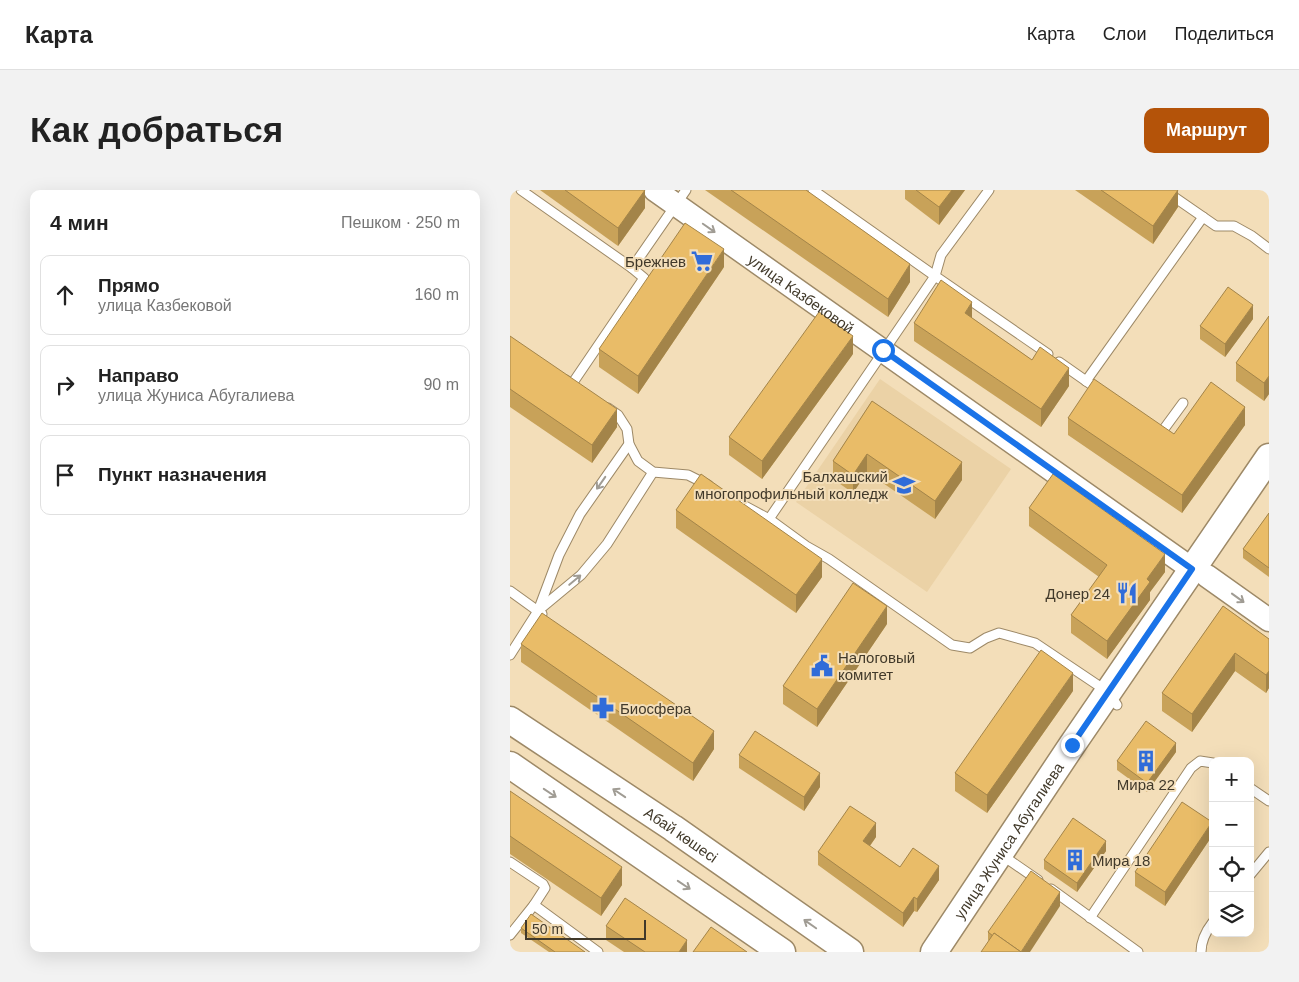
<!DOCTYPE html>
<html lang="ru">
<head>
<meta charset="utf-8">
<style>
	:root { --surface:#fff; --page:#f2f2f2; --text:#222; --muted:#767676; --line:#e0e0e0; --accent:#b45309 }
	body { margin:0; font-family:Arial,sans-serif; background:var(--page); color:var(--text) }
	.controls { position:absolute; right:15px; bottom:15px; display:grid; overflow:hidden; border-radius:10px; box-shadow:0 5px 20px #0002 }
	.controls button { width:45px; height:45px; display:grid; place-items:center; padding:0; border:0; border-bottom:1px solid var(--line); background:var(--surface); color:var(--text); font:25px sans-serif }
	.scale { position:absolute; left:15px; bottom:12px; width:121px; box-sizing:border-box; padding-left:5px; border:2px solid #41392a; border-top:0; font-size:14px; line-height:18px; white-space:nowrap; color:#41392a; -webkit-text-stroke:4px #f3deb9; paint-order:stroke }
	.stop { position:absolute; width:15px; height:15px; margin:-11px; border:4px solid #1a73e8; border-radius:50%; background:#fff }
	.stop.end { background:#1a73e8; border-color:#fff; box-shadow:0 1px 5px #0008 }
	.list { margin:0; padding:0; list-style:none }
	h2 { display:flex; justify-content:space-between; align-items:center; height:65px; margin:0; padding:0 20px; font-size:21px }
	h2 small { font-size:16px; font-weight:400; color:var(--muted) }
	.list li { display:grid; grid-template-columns:32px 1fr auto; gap:15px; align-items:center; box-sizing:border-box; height:80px; margin:0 10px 10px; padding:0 10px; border:1px solid var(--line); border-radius:10px }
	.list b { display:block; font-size:19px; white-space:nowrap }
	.list p { margin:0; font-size:16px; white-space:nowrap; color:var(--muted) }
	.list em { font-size:16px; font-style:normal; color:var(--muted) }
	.icon { flex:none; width:28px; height:28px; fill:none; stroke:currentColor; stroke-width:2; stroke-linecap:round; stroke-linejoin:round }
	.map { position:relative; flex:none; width:759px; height:762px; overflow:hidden; border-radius:10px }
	header { display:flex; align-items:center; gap:30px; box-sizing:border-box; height:70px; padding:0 25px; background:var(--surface); border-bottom:1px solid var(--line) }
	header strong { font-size:24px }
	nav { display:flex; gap:28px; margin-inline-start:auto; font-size:18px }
	.intro { display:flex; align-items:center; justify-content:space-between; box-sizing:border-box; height:120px; padding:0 30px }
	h1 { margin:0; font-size:35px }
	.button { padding:12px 22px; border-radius:10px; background:var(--accent); color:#fff; font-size:18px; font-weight:700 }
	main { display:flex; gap:30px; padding:0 30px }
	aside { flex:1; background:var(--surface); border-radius:10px; box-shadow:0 5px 20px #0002 }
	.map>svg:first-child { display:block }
	.built { fill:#ebd2a6 }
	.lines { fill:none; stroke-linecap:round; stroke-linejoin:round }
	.service-casing { stroke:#9d8967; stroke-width:11 }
	.tertiary-casing { stroke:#9d8967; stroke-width:25 }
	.secondary-casing { stroke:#9d8967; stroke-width:29 }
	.service { stroke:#fff; stroke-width:9 }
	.tertiary { stroke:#fff; stroke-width:22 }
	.secondary { stroke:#fff; stroke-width:26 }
	.wall { fill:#c8a259 }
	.shaded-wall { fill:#a38449 }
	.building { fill:#e9bc68; stroke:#a38449 }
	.oneway { stroke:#a09c94 }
	.route { stroke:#1a73e8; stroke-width:6 }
	.labels { text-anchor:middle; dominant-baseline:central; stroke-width:4; stroke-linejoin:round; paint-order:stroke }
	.poi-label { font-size:15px; fill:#41392a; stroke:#f3deb9; text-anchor:end }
	.street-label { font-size:15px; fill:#41392a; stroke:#f3deb9 }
</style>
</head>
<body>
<header>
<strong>Карта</strong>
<nav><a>Карта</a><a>Слои</a><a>Поделиться</a></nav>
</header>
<div class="intro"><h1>Как добраться</h1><a class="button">Маршрут</a></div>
<main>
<aside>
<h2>4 мин<small>Пешком · 250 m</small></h2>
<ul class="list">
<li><svg class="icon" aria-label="ahead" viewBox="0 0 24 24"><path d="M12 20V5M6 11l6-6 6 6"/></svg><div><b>Прямо</b><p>улица Казбековой</p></div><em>160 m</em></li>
<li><svg class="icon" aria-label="right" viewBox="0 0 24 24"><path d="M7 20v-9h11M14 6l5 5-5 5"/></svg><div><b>Направо</b><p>улица Жуниса Абугалиева</p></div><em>90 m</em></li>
<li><svg class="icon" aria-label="arrive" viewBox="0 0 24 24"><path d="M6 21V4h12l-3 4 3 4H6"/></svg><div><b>Пункт назначения</b></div></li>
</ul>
</aside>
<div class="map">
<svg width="759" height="762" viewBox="0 0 759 762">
	<rect width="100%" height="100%" fill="#f3deb9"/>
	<polygon class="built" points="370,189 501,279 417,402 286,312"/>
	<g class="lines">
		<g class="service-casing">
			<g id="service">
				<polyline points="11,0 122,78 176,0"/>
				<polyline points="479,0 431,65 425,86 538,164"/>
				<polyline points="654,0 706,36 724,36 742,46 759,59"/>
				<polyline points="549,172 589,200"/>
				<polyline points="56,190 62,194 134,88 122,78"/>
				<polyline points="576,191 693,27"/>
				<polyline points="98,218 108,225 117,239 119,254 128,271 143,282 178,285 198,295"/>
				<polyline points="647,241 651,243 673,213"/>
				<polyline points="233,315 259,329 296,356 319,369 442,455 460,458 476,448 489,443 525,453 598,502 607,515"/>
				<polyline points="259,329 425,86 303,0"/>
				<polyline points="0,401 32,424"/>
				<polyline points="30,419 71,385 97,354 143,282"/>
				<polyline points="0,465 28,421 49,365 70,324 119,254"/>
				<polyline points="740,598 759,611"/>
				<polyline points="499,670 528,690"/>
				<polyline points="0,672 33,694 35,698 24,715 0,745"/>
				<polyline points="740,685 759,662"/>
				<polyline points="541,699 628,762"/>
				<polyline points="24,715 88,762"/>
				<polyline points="580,728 681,578 690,571 703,573"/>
				<path d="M691 762C691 751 696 741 703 732"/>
			</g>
		</g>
		<g class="tertiary-casing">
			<g id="tertiary">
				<path id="s1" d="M145 0 682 379"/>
				<polyline points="697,386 759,430"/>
			</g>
		</g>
		<g class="secondary-casing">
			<g id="secondary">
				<path id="s2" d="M0 530 163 638 340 762"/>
				<polyline points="0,575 272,762"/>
				<path id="s3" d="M424 762 562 555 759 267"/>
			</g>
		</g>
		<use href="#service" class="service"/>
		<use href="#tertiary" class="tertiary"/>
		<use href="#secondary" class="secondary"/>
	</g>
	<g class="wall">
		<polygon points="30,0 135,0 135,18 108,56"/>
		<polygon points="195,0 296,0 400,92 378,127"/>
		<polygon points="395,0 455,0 429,35 395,9"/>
		<polygon points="565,0 668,0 668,17 643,54"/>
		<polygon points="214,77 128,204 89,177 89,159"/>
		<polygon points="759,126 759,204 754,211 726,191 726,173"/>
		<polygon points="462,128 559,196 531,237 404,151 404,133"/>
		<polygon points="743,129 715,167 690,149 690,136"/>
		<polygon points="0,146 107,237 82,273 0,217"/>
		<polygon points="343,164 252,289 219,265 219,247"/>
		<polygon points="362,211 452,290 425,329 357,282 343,303 323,289 323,271"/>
		<polygon points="558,228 664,244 735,235 672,323 558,245"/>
		<polygon points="519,318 655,382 640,402 640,410 597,469 561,443 561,425 589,387 519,336"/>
		<polygon points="166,320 312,387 286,423 166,338"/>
		<polygon points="759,323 759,387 733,368 733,359"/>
		<polygon points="713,416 759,449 759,498 756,503 725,481 682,542 652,521 652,503"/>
		<polygon points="377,434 307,537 273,514 273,496"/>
		<polygon points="11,454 204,559 183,591 11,472"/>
		<polygon points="563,501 477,623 445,601 445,583"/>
		<polygon points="666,562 637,602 607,580 607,571"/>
		<polygon points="229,565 310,597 294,621 229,578"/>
		<polygon points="0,601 112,695 91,726 0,664"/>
		<polygon points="702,646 655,716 625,696 625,682"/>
		<polygon points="366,647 360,656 390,677 429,690 407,722 404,721 393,737 308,675 308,662"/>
		<polygon points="596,661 567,702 534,679 534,670"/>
		<polygon points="550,716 478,751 478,742"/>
		<polygon points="96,736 177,762 114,762 96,750"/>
		<polygon points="11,738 75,762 39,762 11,743"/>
	</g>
	<g class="shaded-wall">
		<polygon points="135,0 135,18 108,56 108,38"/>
		<polygon points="442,0 455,0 429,35 429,17"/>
		<polygon points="668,0 668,17 643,54 643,36"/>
		<polygon points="214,59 214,77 128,204 128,186"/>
		<polygon points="400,74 400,92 378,127 378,109"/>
		<polygon points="462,112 462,129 455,123"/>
		<polygon points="743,115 743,129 715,167 715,154"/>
		<polygon points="343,146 343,164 252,289 252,271"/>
		<polygon points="559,178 559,196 531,237 531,219"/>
		<polygon points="759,186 759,204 754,211 754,193"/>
		<polygon points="735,217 735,235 672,323 672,305"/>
		<polygon points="107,219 107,237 82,273 82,255"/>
		<polygon points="357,264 357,282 343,303 343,285"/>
		<polygon points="452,272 452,290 425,329 425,311"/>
		<polygon points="655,364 655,382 640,402 640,410 597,469 597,451 637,389"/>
		<polygon points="312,369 312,387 286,423 286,405"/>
		<polygon points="377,416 377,434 307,537 307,519"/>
		<polygon points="725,463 725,481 682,542 682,524"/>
		<polygon points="759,481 759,498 756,503 756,485"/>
		<polygon points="563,483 563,501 477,623 477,605"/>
		<polygon points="204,541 204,559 183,591 183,573"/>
		<polygon points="666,553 666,562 637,602 637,593"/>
		<polygon points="310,583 310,597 294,621 294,607"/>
		<polygon points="702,632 702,646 655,716 655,702"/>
		<polygon points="366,633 366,647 353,665 353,651"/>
		<polygon points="596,651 596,661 567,702 567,693"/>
		<polygon points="429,676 429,690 407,722 407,709"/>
		<polygon points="112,677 112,695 91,726 91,708"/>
		<polygon points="550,702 550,716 520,762 511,762"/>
		<polygon points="404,707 404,721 393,737 393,723"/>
		<polygon points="177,750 177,762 169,762"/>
	</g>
	<g class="building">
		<polygon points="55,0 135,0 108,38"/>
		<polygon points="221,0 296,0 400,74 378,109"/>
		<polygon points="406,0 442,0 429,17"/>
		<polygon points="591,0 668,0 643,36"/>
		<polygon points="175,33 214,59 128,186 89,159"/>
		<polygon points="431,90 462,112 455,123 522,170 530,157 559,178 531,219 404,133"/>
		<polygon points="718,97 743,115 715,154 690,136"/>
		<polygon points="309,122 343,146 252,271 219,247"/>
		<polygon points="759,126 759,186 754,193 726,173"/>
		<polygon points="0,146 107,219 82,255 0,199"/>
		<polygon points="584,189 664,244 701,192 735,217 672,305 558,228"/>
		<polygon points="362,211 452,272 425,311 357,264 343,285 323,271"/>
		<polygon points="191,284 312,369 286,405 166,320"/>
		<polygon points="543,284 655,364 637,389 640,392 597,451 561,425 597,375 519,318"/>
		<polygon points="759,323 759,378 733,359"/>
		<polygon points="343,393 377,416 307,519 273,496"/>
		<polygon points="713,416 759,449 759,481 756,485 725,463 682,524 652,503"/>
		<polygon points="32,423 204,541 183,573 11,454"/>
		<polygon points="531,460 563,483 477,605 445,583"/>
		<polygon points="636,531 666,553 637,593 607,571"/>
		<polygon points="245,541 310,583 294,607 229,565"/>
		<polygon points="0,601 112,677 91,708 0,646"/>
		<polygon points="672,612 702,632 655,702 625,682"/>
		<polygon points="340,616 366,633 353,651 390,677 403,658 429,676 407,709 404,707 393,723 308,662"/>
		<polygon points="563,628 596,651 567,693 534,670"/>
		<polygon points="521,681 550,702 511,762 484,743 483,746 478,742"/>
		<polygon points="115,708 177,750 169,762 135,762 96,736"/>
		<polygon points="21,724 75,762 45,762 11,738"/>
		<polygon points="201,737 237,762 183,762"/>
		<polygon points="484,743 511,762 471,762"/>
	</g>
	<defs><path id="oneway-shaft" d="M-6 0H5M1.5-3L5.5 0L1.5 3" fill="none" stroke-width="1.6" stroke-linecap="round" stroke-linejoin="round" transform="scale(1.25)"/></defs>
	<g class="oneway">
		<use href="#oneway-shaft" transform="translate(199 38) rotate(35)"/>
		<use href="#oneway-shaft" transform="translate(91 293) rotate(125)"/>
		<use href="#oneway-shaft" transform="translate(65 390) rotate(-40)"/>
		<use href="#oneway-shaft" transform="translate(728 408) rotate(36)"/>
		<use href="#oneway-shaft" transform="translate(40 603) rotate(34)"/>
		<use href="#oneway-shaft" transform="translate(109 603) rotate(-146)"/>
		<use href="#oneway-shaft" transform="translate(174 695) rotate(34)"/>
		<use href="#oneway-shaft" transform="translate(300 734) rotate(-145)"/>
	</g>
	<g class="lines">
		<polyline class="route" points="373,160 682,379 562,555"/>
	</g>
	<defs>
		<g id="supermarket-bare" transform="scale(1.725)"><path d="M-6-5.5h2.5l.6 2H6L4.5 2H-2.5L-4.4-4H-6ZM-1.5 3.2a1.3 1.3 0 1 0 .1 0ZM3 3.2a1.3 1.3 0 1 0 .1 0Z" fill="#306cd9" stroke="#f3deb9" stroke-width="2.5" paint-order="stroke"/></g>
		<g id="university-bare" transform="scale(1.725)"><path d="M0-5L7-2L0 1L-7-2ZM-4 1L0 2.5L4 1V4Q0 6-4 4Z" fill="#306cd9" stroke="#f3deb9" stroke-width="2.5" paint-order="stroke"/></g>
		<g id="restaurant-bare" transform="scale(1.725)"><path d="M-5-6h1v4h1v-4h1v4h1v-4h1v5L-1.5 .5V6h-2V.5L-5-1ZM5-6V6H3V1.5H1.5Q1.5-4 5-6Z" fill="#306cd9" stroke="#f3deb9" stroke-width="2.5" paint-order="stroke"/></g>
		<g id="civic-bare" transform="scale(1.725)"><path d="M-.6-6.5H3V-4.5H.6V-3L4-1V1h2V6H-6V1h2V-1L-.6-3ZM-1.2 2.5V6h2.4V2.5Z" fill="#306cd9" stroke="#f3deb9" stroke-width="2.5" paint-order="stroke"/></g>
		<g id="pharmacy-bare" transform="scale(1.725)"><path d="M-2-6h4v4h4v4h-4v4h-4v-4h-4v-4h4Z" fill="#306cd9" stroke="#f3deb9" stroke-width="2.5" paint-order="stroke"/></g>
		<g id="building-bare" transform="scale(1.725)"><path d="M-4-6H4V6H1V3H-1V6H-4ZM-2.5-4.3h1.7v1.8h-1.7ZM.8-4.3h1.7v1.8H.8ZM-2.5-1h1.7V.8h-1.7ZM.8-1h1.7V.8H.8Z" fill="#306cd9" stroke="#f3deb9" stroke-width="2.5" paint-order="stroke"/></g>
	</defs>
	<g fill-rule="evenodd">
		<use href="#supermarket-bare" x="192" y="71"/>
		<use href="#university-bare" x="394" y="295"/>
		<use href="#restaurant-bare" x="617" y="403"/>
		<use href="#civic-bare" x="312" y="476"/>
		<use href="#pharmacy-bare" x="93" y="518"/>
		<use href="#building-bare" x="636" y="571"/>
		<use href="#building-bare" x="565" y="670"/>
	</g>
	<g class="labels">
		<g class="poi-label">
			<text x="176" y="71">Брежнев</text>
			<text x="378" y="286">Балхашский<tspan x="378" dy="17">многопрофильный колледж</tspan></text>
			<text x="600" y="403">Донер 24</text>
			<text x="328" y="467" text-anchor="start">Налоговый<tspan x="328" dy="17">комитет</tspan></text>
			<text x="110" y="518" text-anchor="start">Биосфера</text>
			<text x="636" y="594" text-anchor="middle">Мира 22</text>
			<text x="582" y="670" text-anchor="start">Мира 18</text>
		</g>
		<g class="street-label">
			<text stroke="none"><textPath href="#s1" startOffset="179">улица Казбековой</textPath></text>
			<text stroke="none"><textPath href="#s2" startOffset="206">Абай көшесі</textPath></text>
			<text stroke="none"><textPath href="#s3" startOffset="134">улица Жуниса Абугалиева</textPath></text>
		</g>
	</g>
</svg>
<div class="controls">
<button>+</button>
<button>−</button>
<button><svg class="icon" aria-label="locate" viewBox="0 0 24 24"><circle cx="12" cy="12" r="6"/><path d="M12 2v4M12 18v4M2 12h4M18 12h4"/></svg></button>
<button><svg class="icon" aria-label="layers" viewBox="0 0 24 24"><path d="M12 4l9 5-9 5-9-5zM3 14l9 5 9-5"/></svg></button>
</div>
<div class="scale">50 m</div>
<div class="stop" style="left:373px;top:160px"></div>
<div class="stop end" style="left:562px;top:555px"></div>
</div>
</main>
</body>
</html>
